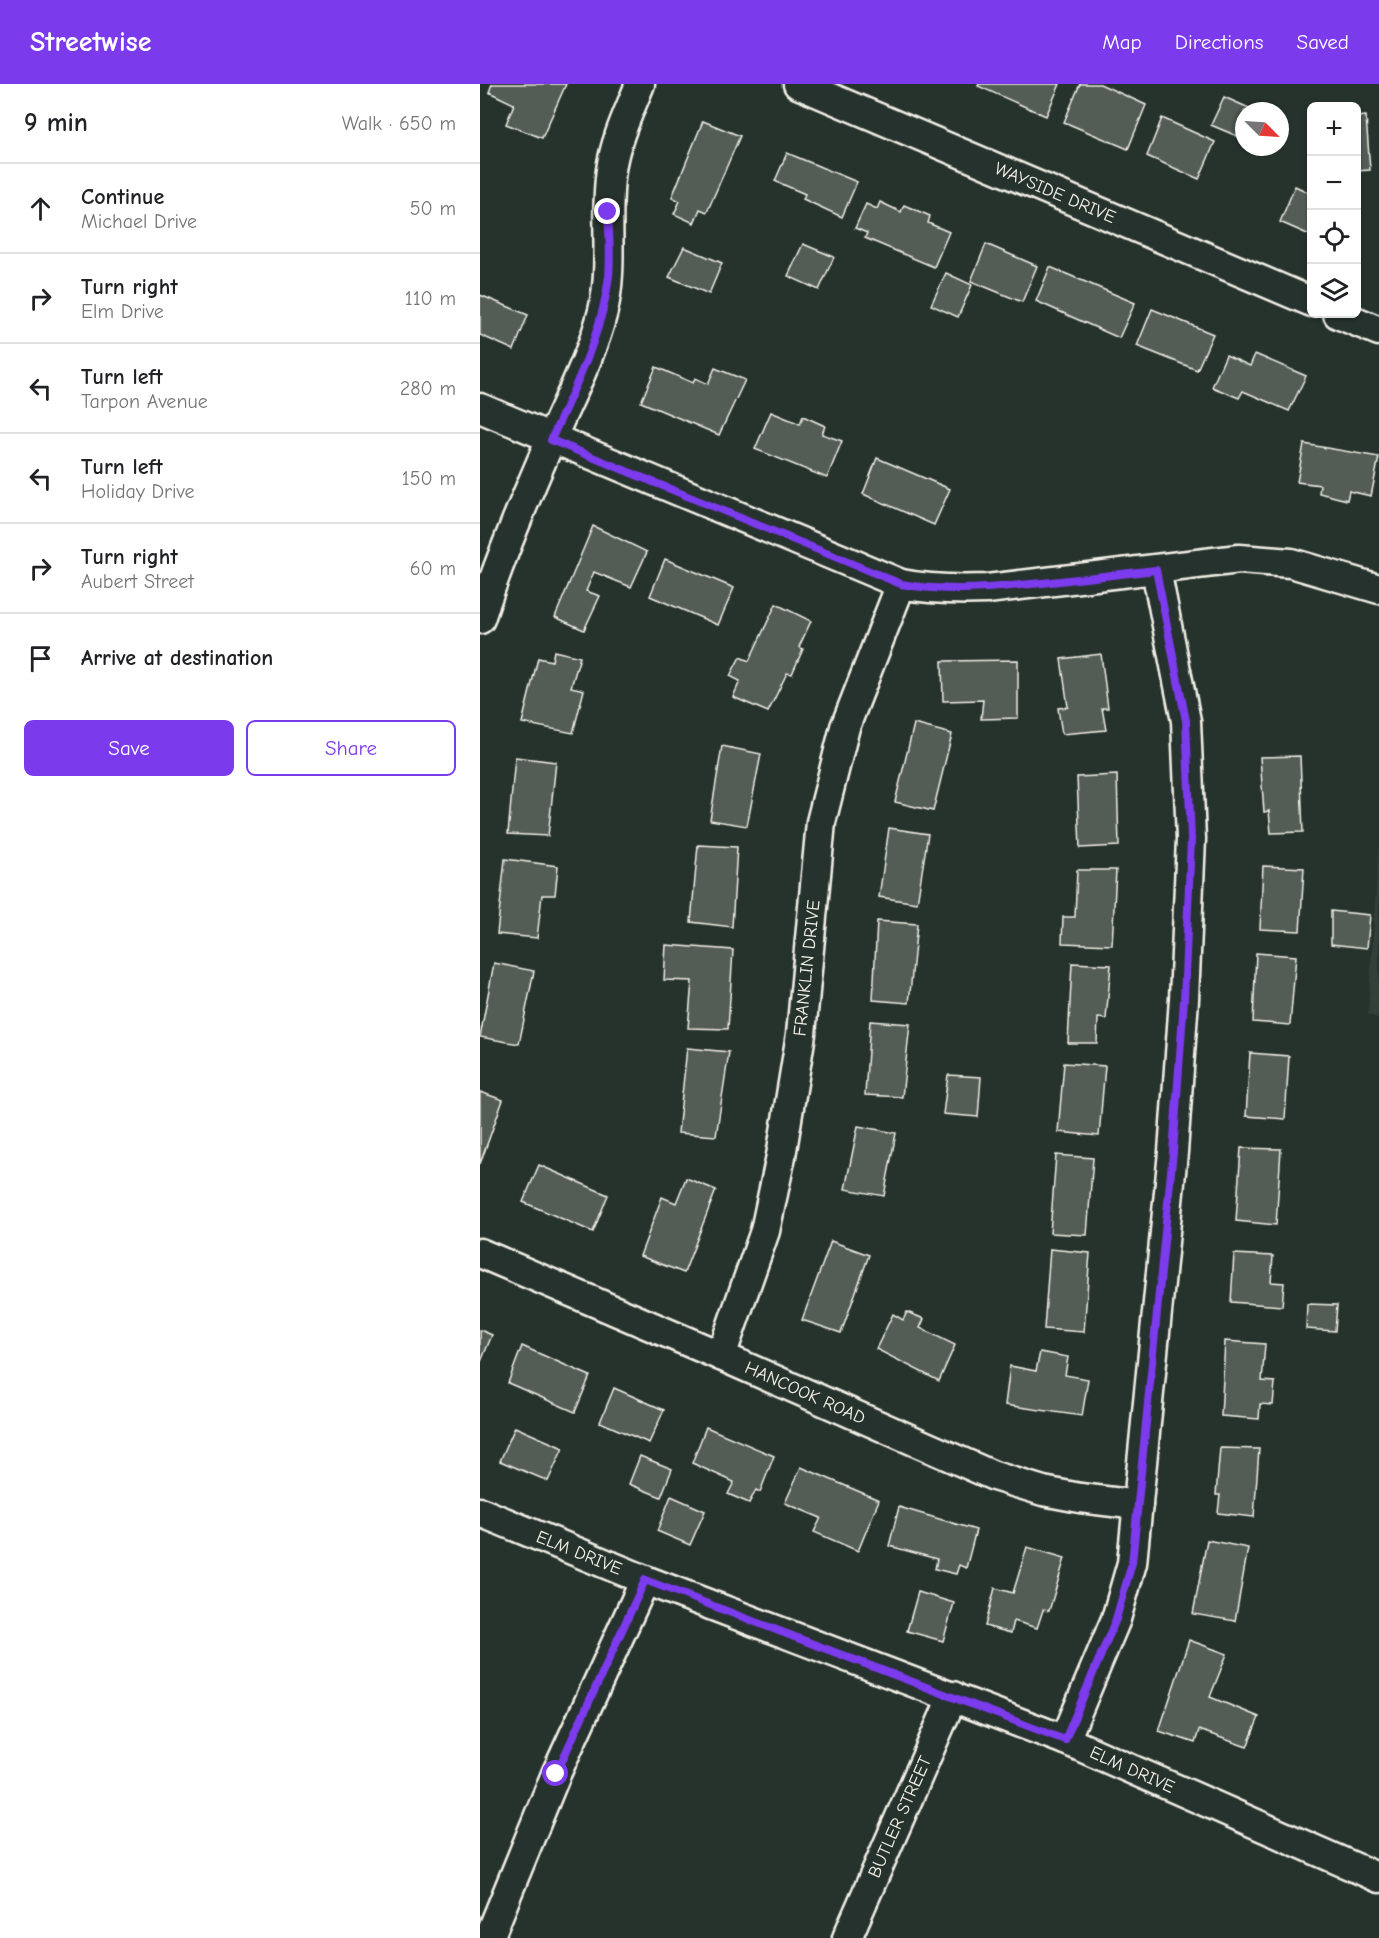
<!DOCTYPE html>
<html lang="en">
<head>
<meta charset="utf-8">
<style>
	:root { --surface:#fff; --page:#f6f6f6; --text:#202124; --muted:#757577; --line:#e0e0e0; --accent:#7c3aed }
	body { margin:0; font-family:"Comic Neue",sans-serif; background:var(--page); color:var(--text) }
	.controls { position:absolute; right:18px; top:18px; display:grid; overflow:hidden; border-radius:9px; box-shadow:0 2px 4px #0004 }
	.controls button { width:54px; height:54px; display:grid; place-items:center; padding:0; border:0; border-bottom:2px solid var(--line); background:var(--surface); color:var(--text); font:30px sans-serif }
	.compass { position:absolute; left:755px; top:18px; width:54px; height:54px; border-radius:50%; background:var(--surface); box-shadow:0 2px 4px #0004; rotate:114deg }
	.stop { position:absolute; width:18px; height:18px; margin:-14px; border:4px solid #7c3aed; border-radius:50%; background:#fff }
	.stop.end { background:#7c3aed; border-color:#fff; box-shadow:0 2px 6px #0008 }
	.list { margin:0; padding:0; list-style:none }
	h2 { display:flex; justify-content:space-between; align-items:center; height:78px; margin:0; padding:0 24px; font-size:26px }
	h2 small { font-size:20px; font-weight:400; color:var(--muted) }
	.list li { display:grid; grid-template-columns:39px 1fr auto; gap:18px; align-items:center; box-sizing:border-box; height:90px; padding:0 24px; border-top:2px solid var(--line) }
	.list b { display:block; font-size:22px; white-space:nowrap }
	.list p { margin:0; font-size:20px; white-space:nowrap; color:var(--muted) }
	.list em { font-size:20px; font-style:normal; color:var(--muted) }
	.actions { display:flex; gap:12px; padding:18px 24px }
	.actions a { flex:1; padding:14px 0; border:2px solid var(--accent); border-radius:9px; text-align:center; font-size:21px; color:var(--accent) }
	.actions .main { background:var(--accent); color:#fff }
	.icon { flex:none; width:33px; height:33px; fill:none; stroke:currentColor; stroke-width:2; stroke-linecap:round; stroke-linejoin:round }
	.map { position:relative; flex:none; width:899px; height:1854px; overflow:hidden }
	header { display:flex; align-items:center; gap:36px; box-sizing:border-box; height:84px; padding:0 30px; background:var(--accent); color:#fff }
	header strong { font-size:28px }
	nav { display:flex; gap:33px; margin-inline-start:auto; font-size:21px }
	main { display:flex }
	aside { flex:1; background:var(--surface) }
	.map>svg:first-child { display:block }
	.built { fill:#333f39 }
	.building { fill:#525c55; stroke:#f4f1e8; stroke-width:1.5 }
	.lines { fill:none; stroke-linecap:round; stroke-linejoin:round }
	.street-casing { stroke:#f4f1e8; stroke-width:33 }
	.street { stroke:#26332d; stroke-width:28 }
	.route { stroke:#7c3aed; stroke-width:8 }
	.labels { text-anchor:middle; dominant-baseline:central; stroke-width:6; stroke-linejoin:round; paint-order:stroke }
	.street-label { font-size:18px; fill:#f4f1e8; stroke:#26332d }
</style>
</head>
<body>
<header>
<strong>Streetwise</strong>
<nav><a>Map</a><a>Directions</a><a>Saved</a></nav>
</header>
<main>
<aside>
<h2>9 min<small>Walk · 650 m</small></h2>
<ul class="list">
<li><svg class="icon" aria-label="ahead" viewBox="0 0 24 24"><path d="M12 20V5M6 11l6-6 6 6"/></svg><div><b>Continue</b><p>Michael Drive</p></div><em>50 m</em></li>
<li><svg class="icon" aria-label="right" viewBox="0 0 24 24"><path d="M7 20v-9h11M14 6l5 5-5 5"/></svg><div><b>Turn right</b><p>Elm Drive</p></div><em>110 m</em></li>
<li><svg class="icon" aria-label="left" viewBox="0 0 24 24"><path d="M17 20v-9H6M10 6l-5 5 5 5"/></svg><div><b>Turn left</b><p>Tarpon Avenue</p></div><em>280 m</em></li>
<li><svg class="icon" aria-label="left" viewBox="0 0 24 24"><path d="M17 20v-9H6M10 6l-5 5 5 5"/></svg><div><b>Turn left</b><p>Holiday Drive</p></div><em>150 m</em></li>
<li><svg class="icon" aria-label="right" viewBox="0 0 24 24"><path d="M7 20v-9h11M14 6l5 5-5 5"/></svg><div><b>Turn right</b><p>Aubert Street</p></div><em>60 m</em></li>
<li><svg class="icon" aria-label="arrive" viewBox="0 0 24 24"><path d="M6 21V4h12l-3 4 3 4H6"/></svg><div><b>Arrive at destination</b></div></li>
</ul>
<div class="actions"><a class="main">Save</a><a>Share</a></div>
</aside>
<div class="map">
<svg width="899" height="1854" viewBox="0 0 899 1854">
	<rect width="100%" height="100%" fill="#26332d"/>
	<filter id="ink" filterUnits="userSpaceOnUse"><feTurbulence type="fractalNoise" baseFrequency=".0167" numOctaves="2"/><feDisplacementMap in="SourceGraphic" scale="12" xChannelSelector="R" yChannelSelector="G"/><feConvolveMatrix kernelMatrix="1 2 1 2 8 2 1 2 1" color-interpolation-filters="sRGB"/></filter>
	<g filter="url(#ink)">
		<polygon class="built" points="899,757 899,935 888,930"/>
		<g class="building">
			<polygon points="12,0 86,0 62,54 26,40 34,20 9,8"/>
			<polygon points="499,0 580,0 566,32 498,2"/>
			<polygon points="600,0 620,0 666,21 648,65 584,38"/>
			<polygon points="744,13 769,24 768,27 764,27 764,36 757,52 731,41"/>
			<polygon points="886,32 890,86 876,87 876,33"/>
			<polygon points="682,34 735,58 719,95 667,72"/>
			<polygon points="223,37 260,52 227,128 220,125 214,139 194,130 200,117 192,113"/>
			<polygon points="307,69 377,98 362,133 323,115 325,110 295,97"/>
			<polygon points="815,102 832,110 832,152 800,138"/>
			<polygon points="400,118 421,128 424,121 450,132 448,139 469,148 454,183 385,154 387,149 375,144 386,120 397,125"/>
			<polygon points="323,160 354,173 339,206 308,192"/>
			<polygon points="506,160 557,182 542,218 491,197"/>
			<polygon points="204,163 242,179 229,210 189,193"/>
			<polygon points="570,183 655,219 639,254 556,217"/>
			<polygon points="466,189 492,201 478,233 451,221"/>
			<polygon points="0,211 48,231 34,266 0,251"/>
			<polygon points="672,225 733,250 717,286 657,262"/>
			<polygon points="775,270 826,292 809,327 763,307 759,314 732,303 746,271 770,282"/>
			<polygon points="176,283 213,299 215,294 228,300 235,284 265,296 239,351 161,318"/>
			<polygon points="291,328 320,340 323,332 345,342 342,350 362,357 347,394 275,365"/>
			<polygon points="824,360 899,373 891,412 869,407 867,416 839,409 840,401 817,398"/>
			<polygon points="397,374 470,405 454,441 383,410"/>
			<polygon points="113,442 167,468 151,503 114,488 106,507 120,512 104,546 75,533"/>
			<polygon points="185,475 254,504 238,541 170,512"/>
			<polygon points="296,520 331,537 319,563 323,565 312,590 307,589 288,628 253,613 260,597 250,592 260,573 269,577"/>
			<polygon points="74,567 100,573 91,603 104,606 93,649 42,639 58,574 72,577"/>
			<polygon points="621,570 628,624 622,624 626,646 582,650 578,624 588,623 581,575"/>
			<polygon points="538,576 538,634 501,635 503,616 463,617 462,577"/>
			<polygon points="434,640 472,650 453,727 415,718"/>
			<polygon points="242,662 281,670 267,742 230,736"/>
			<polygon points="820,672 823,748 791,749 789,727 784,728 780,673"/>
			<polygon points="35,673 76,678 68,752 28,750"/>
			<polygon points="637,691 639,762 600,764 597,693"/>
			<polygon points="409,744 448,750 437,819 399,813"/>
			<polygon points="218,761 257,763 252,843 211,838"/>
			<polygon points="25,775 78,782 75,811 62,811 57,854 17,850"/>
			<polygon points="783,782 824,784 820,847 780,845"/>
			<polygon points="597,786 636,786 632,861 582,859 583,833 595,833"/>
			<polygon points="851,827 890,831 887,864 851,860"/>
			<polygon points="397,837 437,840 429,919 393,916"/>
			<polygon points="186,861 253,866 248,945 208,944 212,897 184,896"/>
			<polygon points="776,869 816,872 810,941 773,938"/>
			<polygon points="14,879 54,887 39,960 0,953"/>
			<polygon points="592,879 631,881 626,935 618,934 617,959 588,959"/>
			<polygon points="390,937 430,940 422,1013 385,1011"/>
			<polygon points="207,964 249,968 236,1052 198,1049"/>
			<polygon points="770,969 809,972 805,1035 766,1032"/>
			<polygon points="584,979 625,982 619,1052 578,1048"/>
			<polygon points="468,991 501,993 498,1033 463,1030"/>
			<polygon points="0,1008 23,1016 0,1080"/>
			<polygon points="378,1042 416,1049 404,1112 365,1105"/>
			<polygon points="761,1064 801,1065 796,1141 756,1137"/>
			<polygon points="576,1071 613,1074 607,1151 570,1149"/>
			<polygon points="59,1081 128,1111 113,1148 43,1118"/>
			<polygon points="206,1094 236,1106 204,1189 160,1172 182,1113 196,1119"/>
			<polygon points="351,1157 389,1171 361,1249 322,1236"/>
			<polygon points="570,1165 610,1169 604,1248 564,1245"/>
			<polygon points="754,1170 793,1172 791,1198 804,1199 802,1222 751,1218"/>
			<polygon points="827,1220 857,1221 855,1247 826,1245"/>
			<polygon points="427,1228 444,1235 440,1244 475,1261 459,1297 396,1265 413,1230 423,1236"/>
			<polygon points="0,1246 12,1251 0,1280"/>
			<polygon points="745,1257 785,1260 782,1297 795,1298 793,1321 780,1320 779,1335 741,1332"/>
			<polygon points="42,1262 110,1292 95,1328 28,1299"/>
			<polygon points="560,1268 588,1273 585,1291 608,1295 602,1332 525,1321 530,1282 556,1287"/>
			<polygon points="134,1304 184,1326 169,1359 120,1338"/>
			<polygon points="35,1343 83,1364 68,1397 20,1377"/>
			<polygon points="226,1343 294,1372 280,1408 276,1406 269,1419 248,1410 254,1398 212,1379"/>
			<polygon points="740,1364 779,1365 774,1433 738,1429 740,1411 736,1411"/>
			<polygon points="160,1372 192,1385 181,1413 149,1400"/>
			<polygon points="321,1383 399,1416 378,1467 334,1448 341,1434 305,1419"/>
			<polygon points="191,1412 225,1427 210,1461 177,1447"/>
			<polygon points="419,1423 496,1446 486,1484 479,1481 476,1490 455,1485 457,1475 409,1462"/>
			<polygon points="727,1456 768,1464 755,1537 713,1530"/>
			<polygon points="547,1463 585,1474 569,1527 563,1526 557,1544 534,1537 531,1549 505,1542 515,1504 533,1509"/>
			<polygon points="438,1508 474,1519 463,1557 427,1547"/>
			<polygon points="709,1556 747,1570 730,1613 779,1633 767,1663 719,1646 715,1659 679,1647"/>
		</g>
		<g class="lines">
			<g class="street-casing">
				<g id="street">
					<polyline points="318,0 832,218"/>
					<polyline points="858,230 899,247"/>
					<path d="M0 324 421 500C450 506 478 506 507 505L759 475 811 479 899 505"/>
					<path d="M0 535C20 474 46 413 72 353 90 312 112 271 123 227 134 180 124 133 131 86 135 56 149 28 160 0"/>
					<polyline points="0,1169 241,1272 514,1392 563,1407 600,1414 658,1421"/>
					<polyline points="241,1272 285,1147 301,1072 321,950 341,738 365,643 421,500"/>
					<polyline points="0,1428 165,1496 585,1656 899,1794"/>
					<polyline points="585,1656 636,1535 652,1479 693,1068 704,915 711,755 706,637 676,486"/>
					<polyline points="9,1854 76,1690 165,1496"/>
					<polyline points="367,1854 473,1612"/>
				</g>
			</g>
			<use href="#street" class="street"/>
		</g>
	</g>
	<g class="lines" filter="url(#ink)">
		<path class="route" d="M76 1690 165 1496 585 1656 636 1535 652 1479 693 1068 704 915 711 755 706 637 676 486C638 490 600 495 562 499 514 504 469 509 421 500L71 356C95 302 122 251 129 192 131 171 129 149 128 128"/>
	</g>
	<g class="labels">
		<g class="street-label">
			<text transform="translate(575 109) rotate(23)">WAYSIDE DRIVE</text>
			<text transform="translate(327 884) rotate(-84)">FRANKLIN DRIVE</text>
			<text transform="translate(325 1309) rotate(24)">HANCOOK ROAD</text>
			<text transform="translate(99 1469) rotate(22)">ELM DRIVE</text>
			<text transform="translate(652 1686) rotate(24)">ELM DRIVE</text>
			<text transform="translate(420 1733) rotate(-66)">BUTLER STREET</text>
		</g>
	</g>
</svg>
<div class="controls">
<button>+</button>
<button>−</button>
<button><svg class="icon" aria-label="locate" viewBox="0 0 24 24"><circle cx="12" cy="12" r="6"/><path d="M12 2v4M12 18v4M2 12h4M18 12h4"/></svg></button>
<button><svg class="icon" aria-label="layers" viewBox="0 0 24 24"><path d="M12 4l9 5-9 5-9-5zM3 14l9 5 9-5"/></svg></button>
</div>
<svg class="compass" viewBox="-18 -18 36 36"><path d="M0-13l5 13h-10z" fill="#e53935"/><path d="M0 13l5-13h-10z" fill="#757577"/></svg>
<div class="stop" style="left:76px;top:1690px"></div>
<div class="stop end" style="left:128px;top:128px"></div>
</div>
</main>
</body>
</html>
